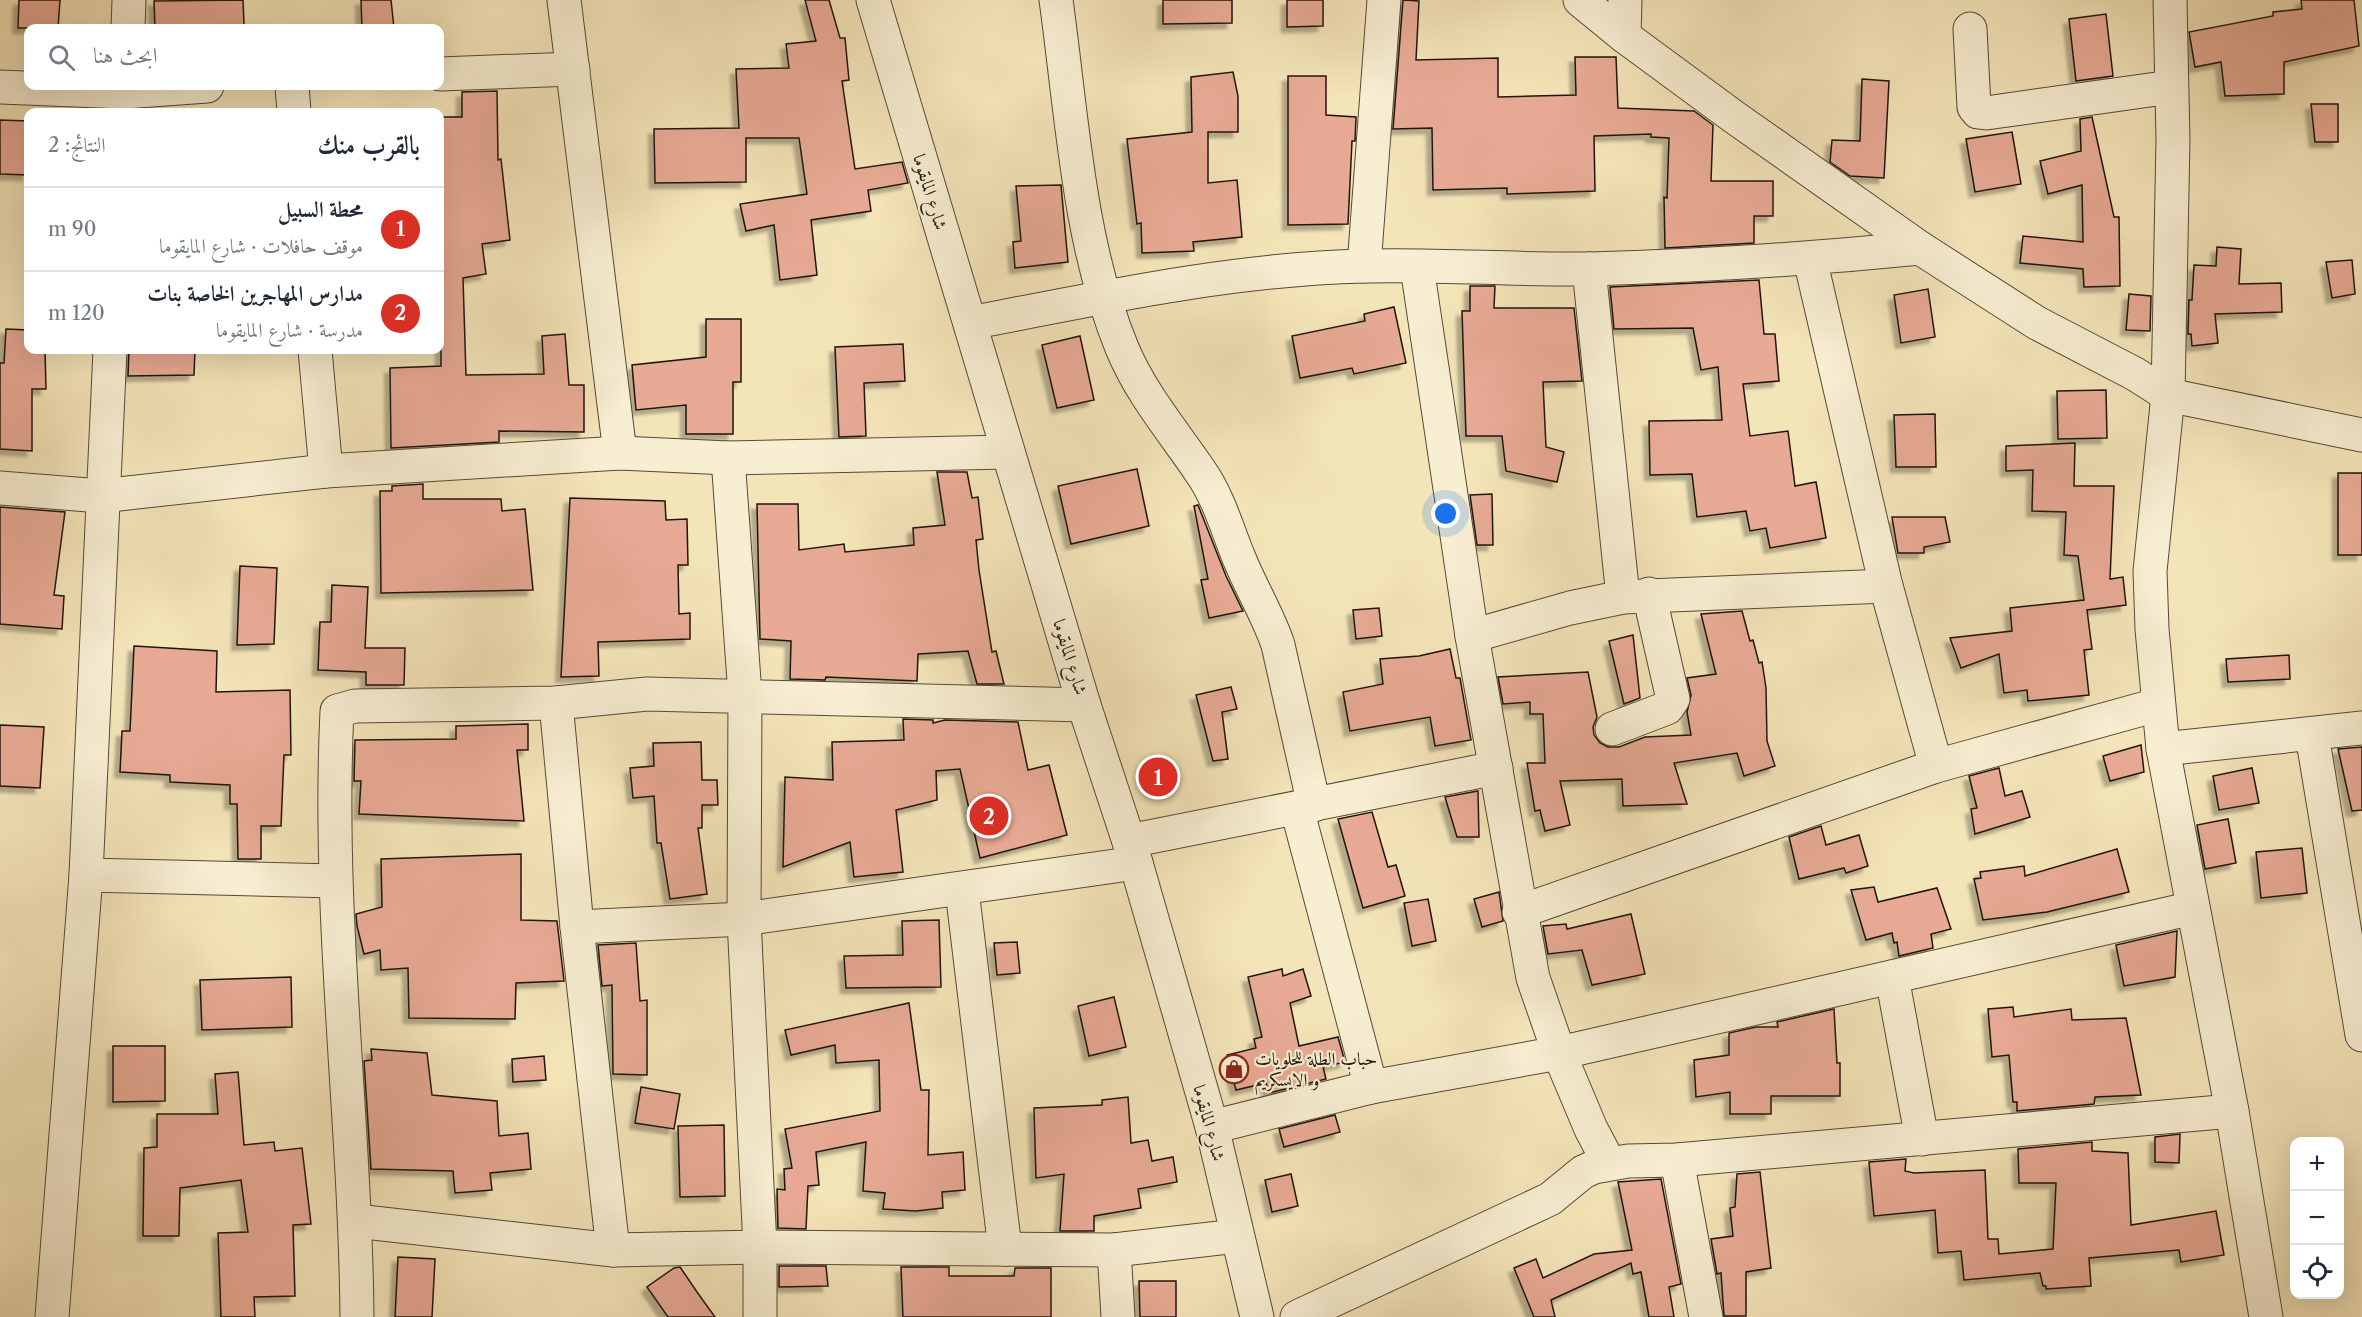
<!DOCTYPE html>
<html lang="ar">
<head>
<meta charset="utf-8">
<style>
	:root { --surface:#fff; --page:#f2f2f3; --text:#1f2937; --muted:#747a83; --line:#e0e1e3; --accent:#d93025 }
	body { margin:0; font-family:"Libre Caslon Text",Amiri,serif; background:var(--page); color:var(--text); direction:rtl }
	.controls { position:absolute; right:18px; bottom:18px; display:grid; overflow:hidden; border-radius:12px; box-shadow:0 6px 24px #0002 }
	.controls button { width:54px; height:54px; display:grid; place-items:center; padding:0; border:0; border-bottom:2px solid var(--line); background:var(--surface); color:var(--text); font:30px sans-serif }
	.you { position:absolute; left:1446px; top:514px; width:21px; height:21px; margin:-15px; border:4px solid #fff; border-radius:50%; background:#1a73e8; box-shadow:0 0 0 9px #1a73e833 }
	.badge { display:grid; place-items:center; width:39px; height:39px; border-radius:50%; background:var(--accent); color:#fff; font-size:20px; font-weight:700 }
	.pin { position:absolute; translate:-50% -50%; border:3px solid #fff; box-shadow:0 2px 6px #0006 }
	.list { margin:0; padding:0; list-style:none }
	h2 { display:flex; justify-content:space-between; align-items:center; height:78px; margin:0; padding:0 24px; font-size:26px }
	h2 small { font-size:20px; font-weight:400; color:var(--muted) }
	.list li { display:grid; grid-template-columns:39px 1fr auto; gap:18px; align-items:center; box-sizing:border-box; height:84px; padding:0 24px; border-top:2px solid var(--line) }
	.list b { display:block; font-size:22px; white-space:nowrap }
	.list p { margin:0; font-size:20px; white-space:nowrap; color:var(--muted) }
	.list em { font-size:20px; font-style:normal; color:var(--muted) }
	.icon { flex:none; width:33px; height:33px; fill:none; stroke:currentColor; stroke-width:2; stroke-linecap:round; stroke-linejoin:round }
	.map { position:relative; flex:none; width:2362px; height:1317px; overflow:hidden; direction:ltr }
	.search { position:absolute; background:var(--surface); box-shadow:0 6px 24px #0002; left:24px; top:24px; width:420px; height:66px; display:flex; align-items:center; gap:15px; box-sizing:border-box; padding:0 21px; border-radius:12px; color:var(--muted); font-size:22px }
	.panel { position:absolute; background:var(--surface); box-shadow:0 6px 24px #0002; left:24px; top:108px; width:420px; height:246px; border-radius:12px; direction:rtl }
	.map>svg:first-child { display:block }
	.building { fill:#e8aa95; stroke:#1f150d; stroke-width:1.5; filter:url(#shadow) }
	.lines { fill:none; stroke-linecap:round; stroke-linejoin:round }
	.minor-casing { stroke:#544938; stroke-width:35 }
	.tertiary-casing { stroke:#544938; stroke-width:35 }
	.minor { stroke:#f8eed2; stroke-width:33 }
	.tertiary { stroke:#f8eed2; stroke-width:33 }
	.labels { text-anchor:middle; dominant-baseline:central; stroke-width:4.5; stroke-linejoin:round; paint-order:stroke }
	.street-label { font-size:18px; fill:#1f150d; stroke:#f8eed2 }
	.poi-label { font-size:18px; fill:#1f150d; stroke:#f8eed2; text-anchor:start }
</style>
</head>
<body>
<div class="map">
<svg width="2362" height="1317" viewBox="0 0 2362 1317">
	<defs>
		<filter id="shadow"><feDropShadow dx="-5.5" dy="5.5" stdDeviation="1.5" flood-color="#0004"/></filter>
	</defs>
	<rect width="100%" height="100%" fill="#f4e5b9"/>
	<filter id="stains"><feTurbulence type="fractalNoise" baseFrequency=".00333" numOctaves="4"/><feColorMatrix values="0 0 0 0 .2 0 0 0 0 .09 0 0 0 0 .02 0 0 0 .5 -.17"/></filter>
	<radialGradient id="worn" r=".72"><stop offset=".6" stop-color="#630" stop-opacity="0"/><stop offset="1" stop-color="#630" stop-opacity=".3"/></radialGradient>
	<g class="building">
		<polygon points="19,0 60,0 58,28 18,28"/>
		<polygon points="243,0 244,25 155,28 154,1"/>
		<polygon points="361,0 391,0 394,28 362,28"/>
		<polygon points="805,0 829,0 840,38 845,38 849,80 842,81 855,169 902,162 908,183 868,190 871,211 811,220 817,275 780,280 774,225 746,231 740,204 807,194 799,138 746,138 746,182 655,183 654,129 739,128 736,69 789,68 786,44 816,41"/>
		<polygon points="1163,0 1232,0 1232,23 1163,24"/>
		<polygon points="1287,0 1323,0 1323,26 1287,27"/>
		<polygon points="1403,0 1419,1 1416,60 1498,58 1498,97 1576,95 1575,57 1616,57 1618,108 1694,111 1713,125 1711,181 1773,181 1773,216 1754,216 1754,243 1665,248 1664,197 1667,198 1669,138 1651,137 1651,134 1594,136 1595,191 1507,194 1507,188 1433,190 1432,128 1393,129"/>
		<polygon points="2301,0 2354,0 2359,46 2284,62 2284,94 2225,96 2221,62 2195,67 2189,32 2273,16 2273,12 2302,9"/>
		<polygon points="2106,14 2113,76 2076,81 2069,19"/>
		<polygon points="1233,72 1238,96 1238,132 1208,132 1208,183 1237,180 1242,237 1193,242 1194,251 1142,253 1141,223 1137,224 1127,139 1192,132 1191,77"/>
		<polygon points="1288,76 1326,76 1326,115 1356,117 1355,141 1352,141 1348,224 1288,225"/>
		<polygon points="1862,79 1889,81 1884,178 1850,176 1830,162 1832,140 1860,141"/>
		<polygon points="497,91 498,160 501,159 510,240 482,244 486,274 463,278 466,375 544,374 542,336 565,334 569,385 584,385 584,432 499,431 499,442 391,448 390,368 441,366 440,117 462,117 462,92"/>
		<polygon points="2311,104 2338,104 2338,142 2315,142"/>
		<polygon points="2092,117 2114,217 2119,217 2120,286 2084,287 2083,269 2020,263 2023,236 2083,242 2082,185 2048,194 2040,161 2081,151 2080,119"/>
		<polygon points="0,120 28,121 28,175 0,174"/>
		<polygon points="2012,132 2021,184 1975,192 1966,139"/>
		<polygon points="1061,185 1068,262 1015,268 1013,242 1021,241 1016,186"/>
		<polygon points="2217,247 2241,249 2239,284 2281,283 2282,312 2215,314 2218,343 2192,346 2191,334 2188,334 2189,300 2192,300 2194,265 2216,266"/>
		<polygon points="2352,260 2355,294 2332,298 2326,262"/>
		<polygon points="1759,280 1764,334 1775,334 1779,381 1743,384 1750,436 1788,431 1795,486 1816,482 1826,538 1770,548 1766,528 1750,531 1746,511 1697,517 1692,474 1650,475 1649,421 1722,420 1718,367 1701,370 1693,328 1614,329 1610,287"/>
		<polygon points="1470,286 1495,286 1494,308 1574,308 1582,381 1543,382 1546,447 1564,452 1557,482 1506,471 1502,436 1466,436 1462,311 1470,311"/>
		<polygon points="1928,289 1935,337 1901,343 1894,295"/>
		<polygon points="2129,294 2151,296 2150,331 2126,330"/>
		<polygon points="1394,307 1406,363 1354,374 1352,368 1300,378 1292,336 1365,321 1364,314"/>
		<polygon points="706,319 741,319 741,382 733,382 733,434 686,434 686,405 636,410 632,365 706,357"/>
		<polygon points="6,329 28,330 28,350 45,350 46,389 32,389 32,451 0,449 0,363 4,363"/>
		<polygon points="1080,336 1094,400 1057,408 1042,345"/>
		<polygon points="903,344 905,381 864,383 866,436 839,437 835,347"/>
		<polygon points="129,350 195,350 194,375 128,376"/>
		<polygon points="2106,390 2107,438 2058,439 2057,391"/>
		<polygon points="1935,414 1936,467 1896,467 1894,415"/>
		<polygon points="2075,443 2074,486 2114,486 2110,579 2123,577 2126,605 2087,610 2092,649 2084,650 2089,695 2028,701 2027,690 2004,693 1999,654 1961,668 1950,638 2012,631 2010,608 2084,600 2078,556 2064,555 2066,512 2032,511 2033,470 2006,471 2006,446"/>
		<polygon points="1137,469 1149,526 1071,544 1058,486"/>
		<polygon points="937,472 967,472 972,498 978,497 983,539 976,540 979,570 992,652 996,651 1004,684 977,684 968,651 918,654 917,681 826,677 825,680 790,679 791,641 760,639 757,504 798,504 799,550 844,544 845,552 914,545 913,528 945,525"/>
		<rect x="2338" y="473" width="24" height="82"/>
		<polygon points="423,484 423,499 501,499 502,511 525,509 533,590 381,593 380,491 392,491 392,486"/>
		<polygon points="1492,494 1493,545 1477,545 1470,495"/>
		<polygon points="570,498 665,501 666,520 687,519 688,565 678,565 679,614 690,613 690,639 598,642 599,676 561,677"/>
		<polygon points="1198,505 1226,576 1243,611 1209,618 1201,580 1208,579 1194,506"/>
		<polygon points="0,507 65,512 54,595 64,596 62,629 0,624"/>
		<polygon points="1892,517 1945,517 1950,542 1924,547 1924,553 1898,553"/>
		<polygon points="240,566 277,568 274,644 237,645"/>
		<polygon points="332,585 368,587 365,648 405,648 404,685 366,685 366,672 318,670 320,622 331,622"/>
		<polygon points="1379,608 1382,636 1356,639 1353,610"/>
		<polygon points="1742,611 1750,641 1753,640 1759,663 1762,662 1766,688 1767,741 1775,766 1744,776 1737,753 1674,763 1687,804 1623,806 1622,779 1560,781 1570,825 1545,831 1540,810 1535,811 1527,763 1545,763 1543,714 1530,714 1530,702 1503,704 1498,677 1588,672 1597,717 1593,727 1594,735 1600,743 1608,747 1619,747 1645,737 1691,735 1687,712 1691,695 1687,678 1716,674 1701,614"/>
		<polygon points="1633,635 1640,698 1624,704 1609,641"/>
		<polygon points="134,646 217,651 216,692 290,690 291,755 284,755 281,826 261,826 261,859 238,859 237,804 230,804 230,785 170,782 170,775 120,772 122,731 130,731"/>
		<polygon points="1450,649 1456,678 1460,678 1471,740 1435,746 1430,717 1350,731 1343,692 1383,684 1380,659 1419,656"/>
		<polygon points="2289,655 2290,679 2228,682 2226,659"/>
		<polygon points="1231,687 1237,709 1222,712 1228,759 1213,761 1196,695"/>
		<polygon points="903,719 933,720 933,723 945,720 1018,722 1028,770 1049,765 1067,835 980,858 960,769 936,771 937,800 896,810 903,872 854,877 850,842 783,867 785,777 833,780 832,742 904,740"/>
		<polygon points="528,724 528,750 517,750 524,821 359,814 361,781 354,781 355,740 456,739 456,726"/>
		<polygon points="0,725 44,727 40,788 0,786"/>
		<polygon points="701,742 702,780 717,780 718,805 702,805 702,828 698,828 707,894 670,899 661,843 657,843 654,796 633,798 630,768 654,766 653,743"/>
		<polygon points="2141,745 2144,772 2110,781 2103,756"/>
		<polygon points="2362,747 2362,810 2352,811 2338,749"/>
		<polygon points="1999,768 2005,796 2022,791 2030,817 1975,834 1971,809 1977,808 1969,776"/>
		<polygon points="2252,768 2259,803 2219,810 2213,776"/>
		<polygon points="1478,791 1479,837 1457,837 1445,797"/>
		<polygon points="1372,812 1388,867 1396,865 1405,896 1363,908 1338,819"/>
		<polygon points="2228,819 2236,863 2205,869 2197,825"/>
		<polygon points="1821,826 1826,845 1859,835 1868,866 1846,873 1844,868 1799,879 1789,837"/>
		<polygon points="2302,848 2307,893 2261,898 2256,852"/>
		<polygon points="2117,849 2129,892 2047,912 1983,920 1974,879 1981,878 1980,872 2024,866 2025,876"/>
		<polygon points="521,854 521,920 557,921 564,981 516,983 515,1019 409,1018 408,968 381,970 380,950 364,954 357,926 356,914 382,907 381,859"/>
		<polygon points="1874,887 1878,902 1937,888 1951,929 1931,934 1933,948 1899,956 1897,942 1894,943 1892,933 1866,940 1851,890"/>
		<polygon points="1499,892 1503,921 1482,927 1474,899"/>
		<polygon points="1428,899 1436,941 1412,946 1404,903"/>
		<polygon points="1631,914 1645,974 1592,985 1582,950 1548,954 1543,926 1566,924 1567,929"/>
		<polygon points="939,920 941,987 846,988 844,956 903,955 902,921"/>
		<polygon points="2177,931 2175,977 2124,986 2116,945"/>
		<polygon points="1017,942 1020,973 997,975 994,943"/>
		<polygon points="636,943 640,1001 647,1000 647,1075 613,1074 612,985 602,986 598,945"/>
		<polygon points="1282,969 1283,976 1303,969 1311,996 1290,1003 1299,1046 1338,1037 1345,1062 1323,1067 1326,1079 1269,1093 1266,1083 1236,1090 1227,1055 1256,1048 1254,1039 1262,1037 1248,977"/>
		<polygon points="291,977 292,1027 202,1030 200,980"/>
		<polygon points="1114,997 1126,1047 1089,1056 1078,1006"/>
		<polygon points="909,1003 921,1090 929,1090 928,1155 963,1152 965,1190 942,1192 943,1208 916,1211 883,1209 885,1193 863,1191 866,1142 816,1152 819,1185 808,1186 806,1229 778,1228 777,1189 785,1190 784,1169 792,1168 785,1129 880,1111 879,1060 836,1063 835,1045 791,1055 785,1030"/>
		<polygon points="2013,1007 2014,1017 2071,1009 2072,1020 2126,1018 2141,1095 2095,1097 2094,1104 2017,1111 2017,1102 2013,1102 2009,1055 1992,1057 1988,1009"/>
		<polygon points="1834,1009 1837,1063 1840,1063 1840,1096 1771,1096 1771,1114 1730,1114 1730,1092 1696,1097 1694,1060 1729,1055 1729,1033 1756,1027 1778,1027 1777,1022"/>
		<polygon points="113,1046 165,1046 165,1101 113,1102"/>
		<polygon points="371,1049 427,1053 432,1095 497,1101 499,1136 528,1133 531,1169 490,1173 492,1190 455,1193 453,1171 371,1169 364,1061 372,1060"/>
		<polygon points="544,1056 546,1080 513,1082 512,1059"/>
		<polygon points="238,1072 244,1145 274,1142 275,1151 302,1148 311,1224 293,1225 295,1296 254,1297 255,1317 221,1317 218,1233 248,1232 241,1180 180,1188 179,1236 143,1236 144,1148 157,1147 157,1114 218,1114 215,1074"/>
		<polygon points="641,1087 680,1094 674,1129 635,1123"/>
		<polygon points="1128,1097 1131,1143 1148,1140 1152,1161 1173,1157 1177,1182 1138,1189 1141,1208 1094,1216 1094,1231 1060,1231 1064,1174 1036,1178 1034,1108 1102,1105 1102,1100"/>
		<polygon points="1335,1115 1340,1132 1284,1147 1279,1129"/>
		<polygon points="724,1125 725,1196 680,1197 678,1126"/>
		<polygon points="2180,1134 2179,1163 2155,1162 2155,1137"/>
		<polygon points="2092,1142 2092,1151 2128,1153 2131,1225 2216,1211 2224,1255 2181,1262 2179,1250 2089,1258 2091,1286 2046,1289 2046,1286 2043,1286 2040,1273 1964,1280 1961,1251 1938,1253 1935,1210 1874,1216 1869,1162 1906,1159 1905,1171 1914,1173 1985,1170 1988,1239 1998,1239 1999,1254 2053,1249 2056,1183 2019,1183 2018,1149"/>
		<polygon points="1760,1172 1771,1268 1746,1272 1746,1316 1724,1316 1721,1273 1717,1274 1711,1239 1733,1236 1730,1208 1735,1207 1737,1174"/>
		<polygon points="1291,1174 1298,1206 1272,1212 1265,1180"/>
		<polygon points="1661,1179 1681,1284 1669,1287 1674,1317 1649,1317 1641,1272 1633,1274 1631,1263 1551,1300 1555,1317 1534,1317 1514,1268 1536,1259 1543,1278 1594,1254 1632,1250 1618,1182"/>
		<polygon points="398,1257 435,1259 432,1317 395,1317"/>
		<polygon points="779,1266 826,1266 828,1286 779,1287"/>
		<polygon points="680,1267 697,1292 715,1317 668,1317 647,1287 674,1268"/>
		<polygon points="901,1267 949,1267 949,1276 1014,1276 1015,1268 1051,1268 1051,1317 903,1317"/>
		<polygon points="1139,1281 1176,1281 1176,1317 1140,1317"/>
	</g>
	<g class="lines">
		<g class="minor-casing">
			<g id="minor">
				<polyline points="564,0 620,453"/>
				<path d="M1056 0C1072 114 1078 241 1122 348 1141 394 1173 431 1200 471 1219 498 1227 529 1239 558 1251 588 1268 615 1278 645L1314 805"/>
				<polyline points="1580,0 1624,36 1734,117 1920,248 2037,323 2135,374 2168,395 2362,435"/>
				<polyline points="2170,0 2173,140 2168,395 2150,571 2152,629 2163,749 2232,1111 2266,1317"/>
				<polyline points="128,28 129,0"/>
				<polyline points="1970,29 1974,107 1978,112 1986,113 2171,87"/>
				<polyline points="1624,36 1625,0"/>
				<polyline points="440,74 573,69"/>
				<polyline points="292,86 294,112"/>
				<polyline points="0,87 124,92 207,86"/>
				<polyline points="1810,259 1886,586 1936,766"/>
				<polyline points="1364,266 1384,0"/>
				<polyline points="1417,267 1472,636 1533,978 1559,1053 1591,1129 1609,1163"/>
				<polyline points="1589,269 1623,597"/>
				<path d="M970 323C1100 298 1232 269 1364 266 1439 264 1514 270 1589 269 1700 266 1810 259 1920 248"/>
				<polyline points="315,350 326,471"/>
				<polyline points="728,458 745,695 744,919 760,1247 760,1317"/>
				<polyline points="0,488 101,496 326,471 620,453 728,458 1008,452"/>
				<polyline points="1472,636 1570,608 1623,597 1886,586"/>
				<polyline points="556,703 577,927 613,1250"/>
				<polyline points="1612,729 1667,708 1673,699 1649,594"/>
				<polyline points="2312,735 2362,1035"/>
				<polyline points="2163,749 2362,728"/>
				<polyline points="1297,809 1371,1087"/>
				<polyline points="1129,841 1496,768"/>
				<polyline points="86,875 335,881"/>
				<polyline points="962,890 1005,1249"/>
				<polyline points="1519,912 1936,766 2157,705"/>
				<polyline points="577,927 744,919 1136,863"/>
				<polyline points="1892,977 1922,1139"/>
				<polyline points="1212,1127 1371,1087 1559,1053 2193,908"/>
				<polyline points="1677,1160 1706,1317"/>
				<polyline points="356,1221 613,1250 760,1247 1114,1250 1237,1236"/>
				<polyline points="1114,1250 1118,1317"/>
				<polyline points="52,1317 86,875 110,350"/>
				<path d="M357 1317C355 1115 327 913 337 711L355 706 556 703 647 694 1084 705"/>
				<polyline points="1297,1317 1550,1199 1583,1172 1594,1167 1628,1161 1677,1160 2232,1111"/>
			</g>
		</g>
		<g class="tertiary-casing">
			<polyline id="tertiary" points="873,0 1084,705 1136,863 1212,1127 1257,1317"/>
		</g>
		<use href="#minor" class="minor"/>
		<use href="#tertiary" class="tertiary"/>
	</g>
	<defs>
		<g id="shop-ring" transform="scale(1.5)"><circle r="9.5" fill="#f8eed2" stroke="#8f2418" stroke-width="1.5"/><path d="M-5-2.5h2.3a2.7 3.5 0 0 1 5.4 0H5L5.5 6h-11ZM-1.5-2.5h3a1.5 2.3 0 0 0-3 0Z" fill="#8f2418"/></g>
	</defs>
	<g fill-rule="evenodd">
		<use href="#shop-ring" x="1234" y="1069"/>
	</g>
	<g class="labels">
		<g class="street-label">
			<text transform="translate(930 192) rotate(73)">شارع المايقوما</text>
			<text transform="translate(1070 657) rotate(73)">شارع المايقوما</text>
			<text transform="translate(1209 1123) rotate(75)">شارع المايقوما</text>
		</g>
		<g class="poi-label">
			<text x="1255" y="1059">حباب الطلة للحلويات<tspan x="1255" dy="21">و الايسكريم</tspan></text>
		</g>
	</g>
	<rect width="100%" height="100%" filter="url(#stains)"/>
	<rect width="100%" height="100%" fill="url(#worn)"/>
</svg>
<div class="controls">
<button>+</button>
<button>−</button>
<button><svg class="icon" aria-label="locate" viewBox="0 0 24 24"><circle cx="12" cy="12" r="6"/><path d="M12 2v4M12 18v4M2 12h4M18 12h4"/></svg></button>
</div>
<div class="you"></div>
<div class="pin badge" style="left:1158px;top:777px">1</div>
<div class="pin badge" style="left:989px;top:816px">2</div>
<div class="search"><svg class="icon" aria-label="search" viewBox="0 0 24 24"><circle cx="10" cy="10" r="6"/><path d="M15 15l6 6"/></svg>ابحث هنا</div>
<section class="panel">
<h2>بالقرب منك<small>النتائج: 2</small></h2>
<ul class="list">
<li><span class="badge">1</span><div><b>محطة السبيل</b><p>موقف حافلات · شارع المايقوما</p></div><em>90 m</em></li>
<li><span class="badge">2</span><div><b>مدارس المهاجرين الخاصة بنات</b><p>مدرسة · شارع المايقوما</p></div><em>120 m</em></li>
</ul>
</section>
</div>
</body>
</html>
